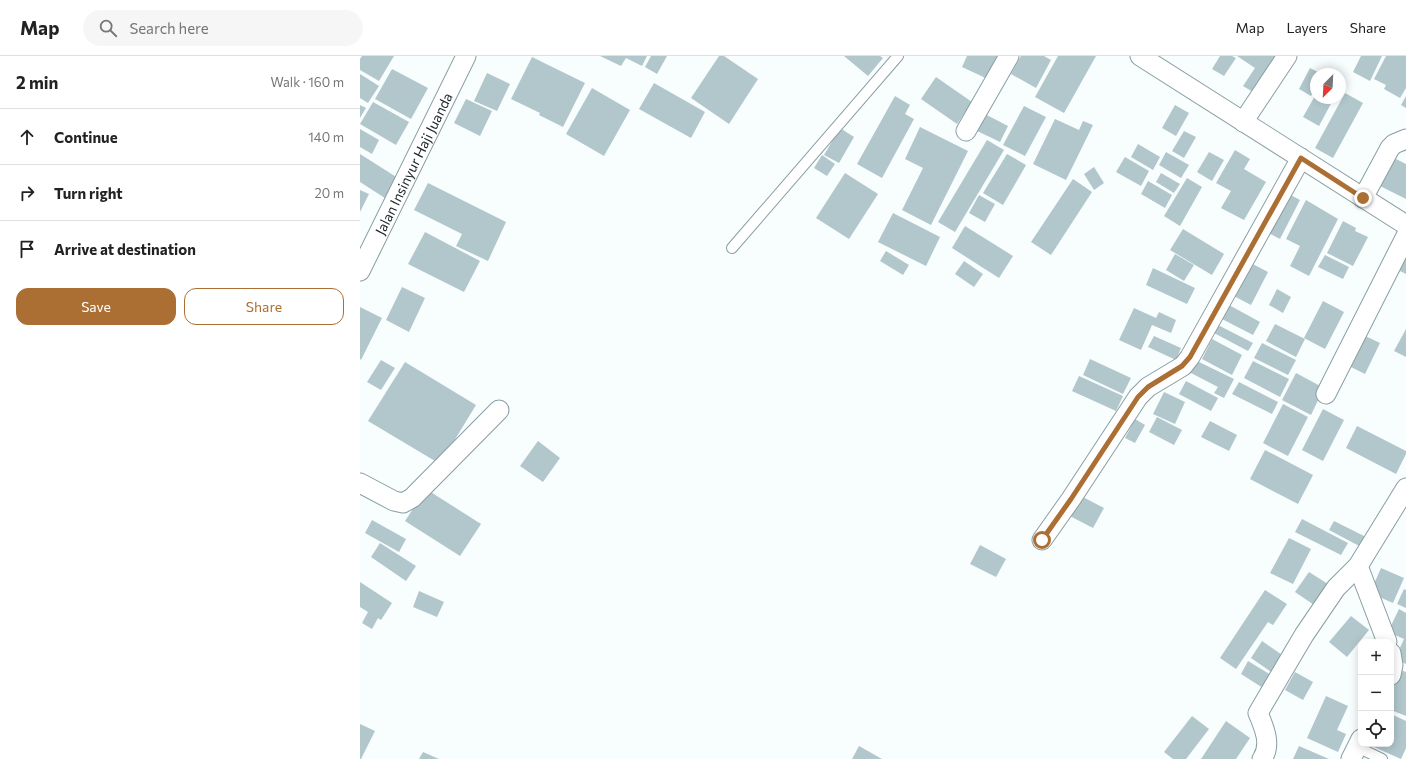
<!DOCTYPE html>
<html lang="en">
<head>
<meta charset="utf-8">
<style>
	:root { --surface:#fff; --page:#f6f6f6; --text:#222; --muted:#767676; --line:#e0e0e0; --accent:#ac6f33 }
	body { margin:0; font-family:Commissioner,sans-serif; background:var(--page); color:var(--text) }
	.controls { position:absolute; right:12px; bottom:12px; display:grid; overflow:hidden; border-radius:8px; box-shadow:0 2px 10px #0003 }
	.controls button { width:36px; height:36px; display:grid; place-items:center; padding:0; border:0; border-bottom:1px solid var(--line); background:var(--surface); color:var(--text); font:20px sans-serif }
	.compass { position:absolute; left:950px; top:12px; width:36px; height:36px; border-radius:50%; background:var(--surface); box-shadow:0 2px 10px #0003; rotate:204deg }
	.stop { position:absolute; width:12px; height:12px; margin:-9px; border:3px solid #ac6f33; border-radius:50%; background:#fff }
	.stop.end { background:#ac6f33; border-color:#fff; box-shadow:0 1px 4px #0008 }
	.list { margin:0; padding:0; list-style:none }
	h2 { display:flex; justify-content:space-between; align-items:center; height:52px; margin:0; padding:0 16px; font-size:17px }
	h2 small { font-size:13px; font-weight:400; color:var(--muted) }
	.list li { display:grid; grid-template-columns:26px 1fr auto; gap:12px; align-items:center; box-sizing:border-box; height:56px; padding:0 16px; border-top:1px solid var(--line) }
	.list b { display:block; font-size:15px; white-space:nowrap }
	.list em { font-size:13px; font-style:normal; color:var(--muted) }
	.actions { display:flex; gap:8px; padding:12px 16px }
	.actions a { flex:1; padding:9px 0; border:1px solid var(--accent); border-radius:12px; text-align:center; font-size:14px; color:var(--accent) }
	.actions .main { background:var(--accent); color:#fff }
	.icon { flex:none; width:22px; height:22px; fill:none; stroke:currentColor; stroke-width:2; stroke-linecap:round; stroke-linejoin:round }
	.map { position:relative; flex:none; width:1046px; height:703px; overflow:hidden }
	header { display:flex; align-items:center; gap:24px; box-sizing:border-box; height:56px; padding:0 20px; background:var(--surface); border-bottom:1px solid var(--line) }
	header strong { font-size:19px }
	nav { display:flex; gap:22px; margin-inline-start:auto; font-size:14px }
	.search { width:280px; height:36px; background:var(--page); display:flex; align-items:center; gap:10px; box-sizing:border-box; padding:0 14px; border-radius:22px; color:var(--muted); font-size:15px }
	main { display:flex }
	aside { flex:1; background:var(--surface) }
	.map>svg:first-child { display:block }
	.building { fill:#b1c7cc }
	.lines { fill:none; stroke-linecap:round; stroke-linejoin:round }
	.service-casing { stroke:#899ea3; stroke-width:12 }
	.minor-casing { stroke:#899ea3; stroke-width:21 }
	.service { stroke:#fff; stroke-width:10 }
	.minor { stroke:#fff; stroke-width:19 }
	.route { stroke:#ac6f33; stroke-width:5 }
	.labels { text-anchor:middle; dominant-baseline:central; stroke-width:3; stroke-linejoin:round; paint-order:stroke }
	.street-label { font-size:14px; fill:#21292b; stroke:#fff }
</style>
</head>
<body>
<header>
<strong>Map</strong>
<div class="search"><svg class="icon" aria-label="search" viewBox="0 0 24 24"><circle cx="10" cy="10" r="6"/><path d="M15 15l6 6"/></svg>Search here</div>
<nav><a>Map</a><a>Layers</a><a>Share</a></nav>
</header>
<main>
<aside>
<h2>2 min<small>Walk · 160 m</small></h2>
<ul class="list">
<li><svg class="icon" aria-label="ahead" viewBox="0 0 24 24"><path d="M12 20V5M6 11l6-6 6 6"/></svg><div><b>Continue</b></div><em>140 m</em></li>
<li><svg class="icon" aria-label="right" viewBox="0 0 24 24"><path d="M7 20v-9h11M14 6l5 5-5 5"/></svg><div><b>Turn right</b></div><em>20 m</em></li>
<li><svg class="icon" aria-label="arrive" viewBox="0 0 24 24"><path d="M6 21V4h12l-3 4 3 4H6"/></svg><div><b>Arrive at destination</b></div></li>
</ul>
<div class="actions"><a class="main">Save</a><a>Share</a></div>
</aside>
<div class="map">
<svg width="1046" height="703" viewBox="0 0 1046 703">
	<rect width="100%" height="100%" fill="#f8fdfe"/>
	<g class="building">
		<polygon points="2,0 34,0 19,25 0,14 0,3"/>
		<polygon points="240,0 287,0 282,10 266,2 261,10"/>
		<polygon points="291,0 307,0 297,18 285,11"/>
		<polygon points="359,0 364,0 398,23 369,68 331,42"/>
		<polygon points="484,0 520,0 523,2 508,20"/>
		<polygon points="607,0 644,0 632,25 602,11"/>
		<polygon points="661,0 684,0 691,4 676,32 651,18"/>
		<polygon points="698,0 736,0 704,57 675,41"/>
		<polygon points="860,0 872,0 876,2 864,20 852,13"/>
		<polygon points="877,0 922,0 893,36 883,30 895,12"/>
		<polygon points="1001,0 1022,0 1010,25 993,16"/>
		<polygon points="1026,0 1046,0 1046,32 1040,42 1024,33 1026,29 1014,23"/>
		<polygon points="172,1 225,27 203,71 179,59 180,57 151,43"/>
		<polygon points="950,12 962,18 956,18 956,31 951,40 939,33"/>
		<polygon points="32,13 68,32 51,63 15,43"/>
		<polygon points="127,17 150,28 137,55 114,45"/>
		<polygon points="0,18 19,30 8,47 0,42"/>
		<polygon points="576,21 612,46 597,68 561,43"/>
		<polygon points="294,27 345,56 331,82 279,53"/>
		<polygon points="232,32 270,54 244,100 206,78"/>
		<polygon points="985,37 1003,47 973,102 955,92"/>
		<polygon points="956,38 956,42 974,42 959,70 943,61"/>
		<polygon points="535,40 550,49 545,58 554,63 522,122 497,108"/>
		<polygon points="1046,40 1046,52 1041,49"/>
		<polygon points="106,43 132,55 120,80 94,67"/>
		<polygon points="13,46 49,66 36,89 0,68"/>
		<polygon points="0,49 6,52 0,62"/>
		<polygon points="815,49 829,57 816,80 802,72"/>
		<polygon points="664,50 686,61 665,100 643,89"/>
		<polygon points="621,56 648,70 640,86 613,73"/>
		<polygon points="695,63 719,74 723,65 733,69 706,124 673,108"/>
		<polygon points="560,71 608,95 571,169 542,154 563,112 545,103"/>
		<polygon points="480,72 494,81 479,107 464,99"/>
		<polygon points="0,73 19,84 12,98 0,91"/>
		<polygon points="824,75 836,81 824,102 812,95"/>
		<polygon points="627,84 644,94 595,176 578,166"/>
		<polygon points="778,88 800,101 793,114 771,101"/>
		<polygon points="875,94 890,103 884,113 906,126 884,164 861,152 871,135 856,127"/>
		<polygon points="806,96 829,109 821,122 799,109"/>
		<polygon points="849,96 864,104 852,125 837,116"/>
		<polygon points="0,98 41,124 28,144 0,126"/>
		<polygon points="647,98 666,109 643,149 623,137"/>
		<polygon points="462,99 475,108 467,120 454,112"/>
		<polygon points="1030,100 1046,108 1046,143 1016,128"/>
		<polygon points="765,101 789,115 781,130 756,116"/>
		<polygon points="734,111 744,127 734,134 724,118"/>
		<polygon points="485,117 518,138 489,183 456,162"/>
		<polygon points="801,117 820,128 814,137 796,126"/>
		<polygon points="827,122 842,131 820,170 804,160"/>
		<polygon points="713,123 732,136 691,199 671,186"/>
		<polygon points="788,125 812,139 805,152 781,138"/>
		<polygon points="68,127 146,166 128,205 96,190 102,178 54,154"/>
		<polygon points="0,134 9,138 0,156"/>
		<polygon points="925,136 940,144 920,183 905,175"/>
		<polygon points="619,139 635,148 625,166 609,157"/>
		<polygon points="946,144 978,163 949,220 930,210 940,190 926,183"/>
		<polygon points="533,157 580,181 566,210 518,186"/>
		<polygon points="983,165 996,172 995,175 1008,181 993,210 967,197"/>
		<polygon points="605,170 653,200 639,222 592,192"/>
		<polygon points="823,173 864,198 852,219 810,194"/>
		<polygon points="65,176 120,205 104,236 48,208"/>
		<polygon points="1046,194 1046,218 1036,213"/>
		<polygon points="526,195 549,209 543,219 520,205"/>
		<polygon points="815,198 834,209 824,225 806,214"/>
		<polygon points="965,199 989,211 983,223 958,211"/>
		<polygon points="604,205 623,218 614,231 595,218"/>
		<polygon points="887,205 908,216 891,249 870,238"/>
		<polygon points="793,212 835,232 827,248 786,229"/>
		<polygon points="42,231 65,242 49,276 26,264"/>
		<polygon points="917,233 931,241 923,257 909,249"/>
		<polygon points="963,245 984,256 965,293 944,282"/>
		<polygon points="869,249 900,266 893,279 862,263"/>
		<polygon points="0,251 22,262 1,304 0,303"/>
		<polygon points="774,252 796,262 799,256 816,264 811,277 792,269 781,294 759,284"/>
		<polygon points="915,268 945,283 936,301 906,285"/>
		<polygon points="858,269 893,287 888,295 854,277"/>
		<polygon points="1046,273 1046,301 1034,295"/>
		<polygon points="999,277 1020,287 1005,318 983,307"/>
		<polygon points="794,280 821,292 816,304 788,291"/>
		<polygon points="852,283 882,299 872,319 842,303"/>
		<polygon points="902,287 936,304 928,319 894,302"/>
		<polygon points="730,303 771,322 763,338 723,319"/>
		<polygon points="21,304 35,312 21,334 7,326"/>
		<polygon points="835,304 874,323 864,342 854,337 858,331 829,316"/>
		<polygon points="893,305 929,323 920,341 884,322"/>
		<polygon points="45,306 116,349 80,408 8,365"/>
		<polygon points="936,317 964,332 951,359 922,344"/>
		<polygon points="719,320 763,340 756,355 712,335"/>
		<polygon points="826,325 858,342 851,355 819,338"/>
		<polygon points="879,326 918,346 912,358 872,338"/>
		<polygon points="804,336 825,346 815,368 793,358"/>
		<polygon points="923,348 948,361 928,400 903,387"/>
		<polygon points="963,353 984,364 963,405 942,394"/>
		<polygon points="797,361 822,374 814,389 789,376"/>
		<polygon points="775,363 785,369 775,387 765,382"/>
		<polygon points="850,365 877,379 869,395 841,381"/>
		<polygon points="997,370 1046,395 1046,398 1036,418 986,392"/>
		<polygon points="178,385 200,402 183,426 160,410"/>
		<polygon points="905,394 953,419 938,448 890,423"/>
		<polygon points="66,433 121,468 100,500 45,465"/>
		<polygon points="717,438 744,452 733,472 706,458"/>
		<polygon points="942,463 988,487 981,499 935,476"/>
		<polygon points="12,464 46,483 39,496 5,477"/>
		<polygon points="974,465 1008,482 1003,492 969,474"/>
		<polygon points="929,482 951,493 933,528 910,517"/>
		<polygon points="20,487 56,510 46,525 11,501"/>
		<polygon points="620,489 646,503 636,521 610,508"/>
		<polygon points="1021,512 1044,522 1033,547 1010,537"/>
		<polygon points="949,516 971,530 957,551 935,536"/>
		<polygon points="0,526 32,547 21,564 18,562 12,573 2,567 8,556 0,551"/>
		<polygon points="1044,533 1046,534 1046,552 1037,548"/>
		<polygon points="905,534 927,548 913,569 908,566 876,613 860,602"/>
		<polygon points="59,535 84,546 77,561 53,551"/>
		<polygon points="1039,553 1046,557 1046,608 1035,603 1044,583 1028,576"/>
		<polygon points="991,560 1009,574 987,601 969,586"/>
		<polygon points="902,585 925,601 914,618 891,602"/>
		<polygon points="888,605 911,619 903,632 881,618"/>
		<polygon points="1038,613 1046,616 1046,660 1031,654 1031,628"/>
		<polygon points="935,616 953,626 943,644 925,634"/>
		<polygon points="966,640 988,650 977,674 986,678 978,696 947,682"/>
		<polygon points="1031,658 1046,665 1046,692 1041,703 1007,688 1031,688"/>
		<polygon points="832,660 849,673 826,703 813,703 804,696"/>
		<polygon points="866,665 890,682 876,703 841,703"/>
		<polygon points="0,668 15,675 1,703 0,703"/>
		<polygon points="499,690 522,703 492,703"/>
		<polygon points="939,690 969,703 933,703"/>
		<polygon points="63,696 79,703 59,703"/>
	</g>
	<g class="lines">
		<g class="service-casing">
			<g id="service">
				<polyline points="372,192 538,0"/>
				<polyline points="997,691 1022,703"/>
			</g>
		</g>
		<g class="minor-casing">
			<g id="minor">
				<polyline points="780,0 1046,169"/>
				<polyline points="883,66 927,0"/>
				<polyline points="606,75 649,0"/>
				<polyline points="1003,142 1030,92 1034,88 1046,83"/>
				<path id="s1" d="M0 215 106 0"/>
				<polyline points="966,338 1046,180"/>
				<polyline points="0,427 34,445 43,447 52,442 139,354"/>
				<polyline points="682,484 711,443 778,341 788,331 823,310 830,301 941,102"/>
				<polyline points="998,510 1027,586"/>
				<polyline points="1031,597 1033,609 1031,619"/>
				<path d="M902 703C912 689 904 671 898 657L944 579 976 532 998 510 1046 432"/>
				<polyline points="991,703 1001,683"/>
			</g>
		</g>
		<use href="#service" class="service"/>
		<use href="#minor" class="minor"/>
	</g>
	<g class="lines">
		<polyline class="route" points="682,484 711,443 778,341 788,331 822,310 830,301 941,102 1003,142"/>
	</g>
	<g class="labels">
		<g class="street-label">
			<text stroke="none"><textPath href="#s1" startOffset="120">Jalan Insinyur Haji Juanda</textPath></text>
		</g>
	</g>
</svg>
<div class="controls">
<button>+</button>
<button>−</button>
<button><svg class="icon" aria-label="locate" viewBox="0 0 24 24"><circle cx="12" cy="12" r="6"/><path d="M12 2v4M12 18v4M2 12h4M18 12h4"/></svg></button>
</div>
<svg class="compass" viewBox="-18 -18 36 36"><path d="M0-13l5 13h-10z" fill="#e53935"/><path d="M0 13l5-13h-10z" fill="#767676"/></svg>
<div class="stop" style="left:682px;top:484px"></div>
<div class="stop end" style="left:1003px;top:142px"></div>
</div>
</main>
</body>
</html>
